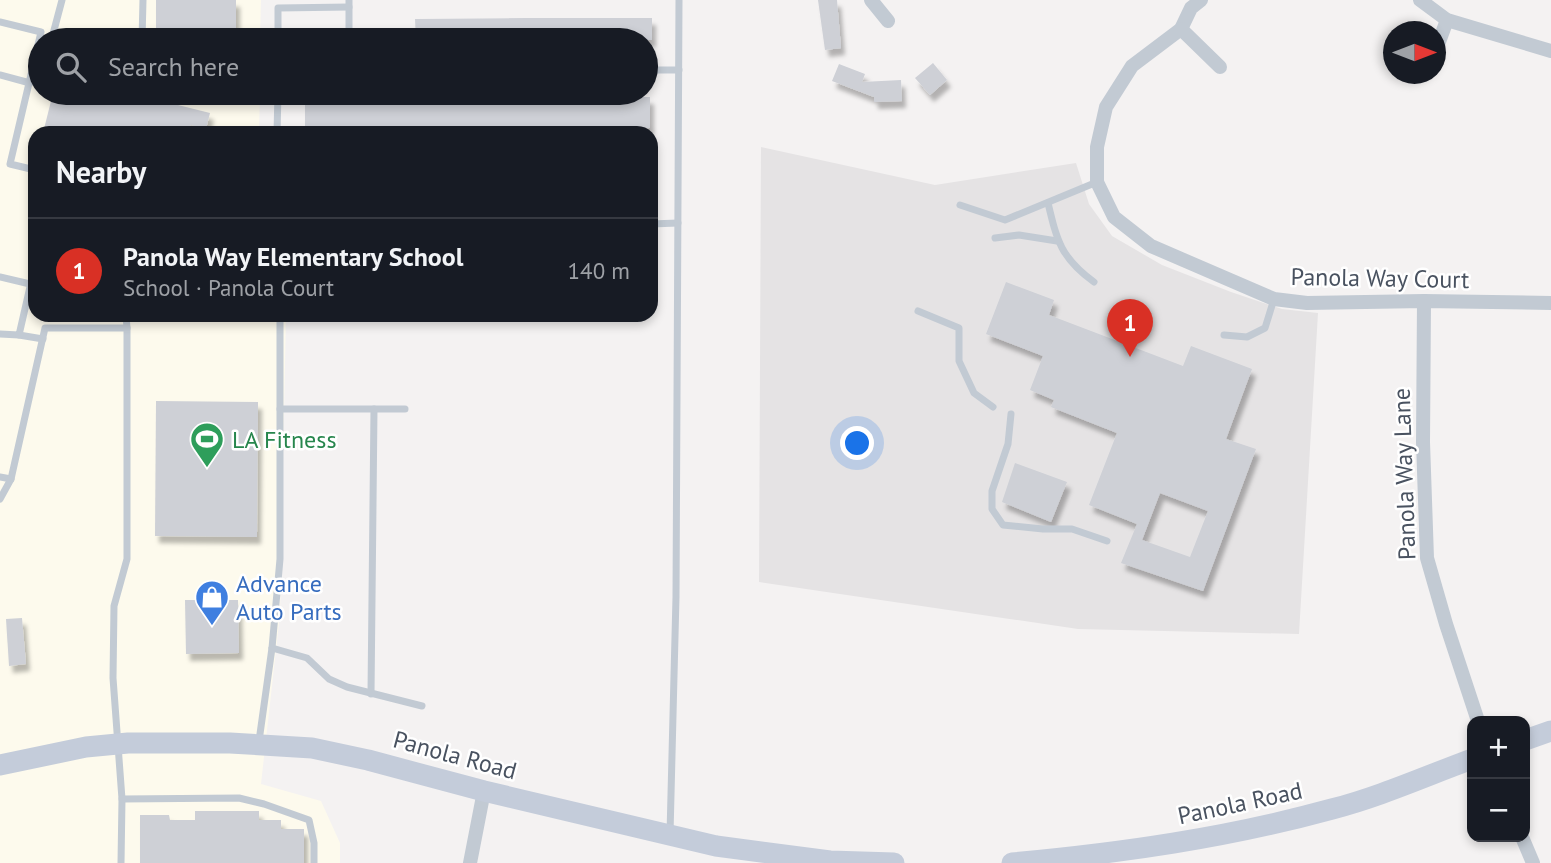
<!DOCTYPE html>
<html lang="en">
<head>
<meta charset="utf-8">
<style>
	:root { --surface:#171b24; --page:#20242c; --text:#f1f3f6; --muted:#9ea1a6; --line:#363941; --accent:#d93025 }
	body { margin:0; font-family:"PT Sans",sans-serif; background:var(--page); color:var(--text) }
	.controls { position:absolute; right:21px; bottom:21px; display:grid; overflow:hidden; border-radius:14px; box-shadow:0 4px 10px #0003 }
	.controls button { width:63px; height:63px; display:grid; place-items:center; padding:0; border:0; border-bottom:2px solid var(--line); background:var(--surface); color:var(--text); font:35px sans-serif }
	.compass { position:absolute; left:1383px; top:21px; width:63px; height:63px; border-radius:50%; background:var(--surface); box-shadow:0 4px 10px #0003; rotate:90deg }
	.you { position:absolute; left:858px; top:444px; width:24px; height:24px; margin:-18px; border:5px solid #fff; border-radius:50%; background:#1a73e8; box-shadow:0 0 0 10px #1a73e833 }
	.badge { display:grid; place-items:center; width:46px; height:46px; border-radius:50%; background:var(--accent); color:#fff; font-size:23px; font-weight:700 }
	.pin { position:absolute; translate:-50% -58px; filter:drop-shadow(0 2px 4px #0008) }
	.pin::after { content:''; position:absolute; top:37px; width:24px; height:21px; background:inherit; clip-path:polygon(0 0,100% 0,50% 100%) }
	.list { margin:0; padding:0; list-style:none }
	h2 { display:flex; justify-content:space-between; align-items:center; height:91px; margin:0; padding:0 28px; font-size:30px }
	h2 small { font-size:23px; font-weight:400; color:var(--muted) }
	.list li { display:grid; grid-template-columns:46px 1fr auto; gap:21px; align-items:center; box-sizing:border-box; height:105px; padding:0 28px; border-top:2px solid var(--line) }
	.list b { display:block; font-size:26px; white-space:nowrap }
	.list p { margin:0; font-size:23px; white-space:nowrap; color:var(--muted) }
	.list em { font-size:23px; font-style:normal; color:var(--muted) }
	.icon { flex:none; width:38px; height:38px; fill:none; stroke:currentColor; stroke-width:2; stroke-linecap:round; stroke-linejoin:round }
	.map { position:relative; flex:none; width:1551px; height:863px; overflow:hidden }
	.search { position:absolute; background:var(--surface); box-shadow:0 4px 10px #0003; left:28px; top:28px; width:630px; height:77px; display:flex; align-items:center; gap:18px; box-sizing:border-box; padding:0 24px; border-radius:38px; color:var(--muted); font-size:26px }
	.panel { position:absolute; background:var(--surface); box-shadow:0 4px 10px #0003; left:28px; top:126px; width:630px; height:196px; border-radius:21px }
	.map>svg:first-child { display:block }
	.commercial { fill:#fdfaed }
	.education { fill:#e5e3e4 }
	.building { fill:#ced0d6; fill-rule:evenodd; filter:url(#shadow) }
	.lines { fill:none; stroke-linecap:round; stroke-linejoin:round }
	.lane { stroke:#c2cad3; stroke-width:7 }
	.street { stroke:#c2cad3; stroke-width:14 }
	.secondary { stroke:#c4ccda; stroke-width:21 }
	.labels { text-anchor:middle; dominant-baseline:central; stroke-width:5; stroke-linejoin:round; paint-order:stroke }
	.street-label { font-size:24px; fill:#495260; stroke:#fff }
	.leisure-label { font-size:24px; fill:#27864d; stroke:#fff; text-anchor:start }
	.shop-label { font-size:24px; fill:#366cbe; stroke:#fff; text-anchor:start }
</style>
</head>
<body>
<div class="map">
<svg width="1551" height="863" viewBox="0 0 1551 863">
	<defs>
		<filter id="shadow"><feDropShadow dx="4" dy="7" stdDeviation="2" flood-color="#0004"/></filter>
	</defs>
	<rect width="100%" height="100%" fill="#f4f2f2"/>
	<polygon class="commercial" points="0,0 261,0 260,40 40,40 40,93 260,93 259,133 35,133 35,315 286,315 280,614 261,784 321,801 340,843 340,863 0,863"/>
	<polygon class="education" points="761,147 935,185 1076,163 1089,204 1112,236 1162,265 1231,292 1282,309 1318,313 1299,634 1078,629 759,582"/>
	<g class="building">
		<rect x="156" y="0" width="80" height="29"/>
		<polygon points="818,0 837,0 841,48 825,50"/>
		<polygon points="527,18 652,18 652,40 416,40 415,19"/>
		<polygon points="933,63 947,80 930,95 915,78"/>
		<polygon points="839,64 865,74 862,82 901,80 902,101 874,102 874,97 832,81"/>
		<polygon points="53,93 130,93 210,113 206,129 191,125 189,133 43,133"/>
		<polygon points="650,97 650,128 305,132 305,101 428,101 428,98"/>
		<path d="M1006 282 1054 300 1049 315 1183 366 1191 346 1252 369 1226 439 1256 449 1203 591 1121 563 1137 524 1089 505 1117 433 1051 407 1054 400 1030 390 1043 356 986 334ZM1160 493 1208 511 1190 557 1142 540Z"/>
		<polygon points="156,401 258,402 257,537 155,536"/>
		<polygon points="1015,463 1067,482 1051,522 1002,502"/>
		<polygon points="185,600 238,600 239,653 186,654"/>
		<polygon points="22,618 26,664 9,666 6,619"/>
		<polygon points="195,811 259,811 259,820 281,820 281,829 304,829 304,863 140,863 140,815 169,815 170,820 195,820"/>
	</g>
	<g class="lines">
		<g class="lane">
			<polyline points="62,0 53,34 130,40"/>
			<polyline points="0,22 41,32 10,164 35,170"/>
			<polyline points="142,40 143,0"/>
			<polyline points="278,40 278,8 349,7"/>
			<polyline points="349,40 349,0"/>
			<polyline points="646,70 679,70"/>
			<polyline points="0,75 30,83"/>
			<polyline points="277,133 278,93"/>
			<path d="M1048 203C1057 241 1061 258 1094 282"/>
			<polyline points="960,205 1005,220 1097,182"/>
			<polyline points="651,224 678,223"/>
			<polyline points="995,238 1019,235 1057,241"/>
			<polyline points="0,277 30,284"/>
			<polyline points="918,311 959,328 959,361 974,393 993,407"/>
			<polyline points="126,315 127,328"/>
			<polyline points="0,334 19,335 35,265"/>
			<polyline points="19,335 43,339"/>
			<polyline points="1224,335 1247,337 1265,328 1274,299"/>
			<polyline points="280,409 374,409 371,694"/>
			<polyline points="374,409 405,409"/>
			<polyline points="1011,414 1008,444 992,491 992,509 1003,525 1043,529 1072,529 1107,541"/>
			<polyline points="0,477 11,479"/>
			<polyline points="0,499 11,479 45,328 127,328 127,559 114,606 113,678 122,799 121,863"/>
			<polyline points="272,648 307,658 329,679 347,687 422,706"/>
			<polyline points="259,741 272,648 280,559 280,315"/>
			<polyline points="122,799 239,798 264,804 309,820 314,843 314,863"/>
			<polyline points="670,834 676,597 679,0"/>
		</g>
		<g class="street">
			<polyline points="871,0 888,21"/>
			<polyline points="1201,0 1191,8 1181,29 1132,66 1106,107 1097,147 1097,182 1114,217 1151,246 1274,299 1307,303 1424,301 1551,303"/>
			<polyline points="1420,0 1447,20 1551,51"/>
			<polyline points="1181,29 1220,67"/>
			<polyline points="1436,50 1447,20"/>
			<polyline points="1424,301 1423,442 1427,558 1446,624 1478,721"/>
			<polyline points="1522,837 1533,863"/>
			<polyline points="470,863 484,791"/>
		</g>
		<g class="secondary">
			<polyline points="1525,740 1551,731"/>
			<polyline points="0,765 86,747 128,743 230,743 312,748 368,760 484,791 716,846 830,861 894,863"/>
			<path d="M1012 863C1121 853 1226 838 1332 809 1379 797 1426 776 1472 759"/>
		</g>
	</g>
	<defs>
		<g id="stadium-pin" transform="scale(1.75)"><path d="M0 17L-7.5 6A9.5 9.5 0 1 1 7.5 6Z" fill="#2e9e5b" stroke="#fff"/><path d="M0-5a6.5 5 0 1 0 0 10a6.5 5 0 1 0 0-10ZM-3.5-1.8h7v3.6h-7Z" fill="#fff"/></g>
		<g id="shop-pin" transform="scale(1.75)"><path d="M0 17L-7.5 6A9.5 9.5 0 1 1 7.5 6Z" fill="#3f7fe0" stroke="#fff"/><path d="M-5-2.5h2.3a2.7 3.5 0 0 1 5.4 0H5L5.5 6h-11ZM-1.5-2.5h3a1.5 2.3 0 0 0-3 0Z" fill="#fff"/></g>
	</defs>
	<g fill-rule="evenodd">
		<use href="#stadium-pin" x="207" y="439"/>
		<use href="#shop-pin" x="212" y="597"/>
	</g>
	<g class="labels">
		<g class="street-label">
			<text transform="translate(1380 278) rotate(1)">Panola Way Court</text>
			<text transform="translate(1404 474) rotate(-92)">Panola Way Lane</text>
			<text transform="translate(455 755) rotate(15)">Panola Road</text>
			<text transform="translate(1240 803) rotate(-12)">Panola Road</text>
		</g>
		<g class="leisure-label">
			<text x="232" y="439">LA Fitness</text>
		</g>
		<g class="shop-label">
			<text x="236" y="583">Advance<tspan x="236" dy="28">Auto Parts</tspan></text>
		</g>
	</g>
</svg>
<div class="controls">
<button>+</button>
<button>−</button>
</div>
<svg class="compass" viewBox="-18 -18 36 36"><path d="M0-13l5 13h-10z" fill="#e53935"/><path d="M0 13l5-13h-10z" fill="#9ea1a6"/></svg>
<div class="you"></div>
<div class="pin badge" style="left:1130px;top:357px">1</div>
<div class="search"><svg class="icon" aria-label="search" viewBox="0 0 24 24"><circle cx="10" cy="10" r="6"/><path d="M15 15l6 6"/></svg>Search here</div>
<section class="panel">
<h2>Nearby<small></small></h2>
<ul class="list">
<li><span class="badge">1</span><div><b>Panola Way Elementary School</b><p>School · Panola Court</p></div><em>140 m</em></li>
</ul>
</section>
</div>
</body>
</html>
